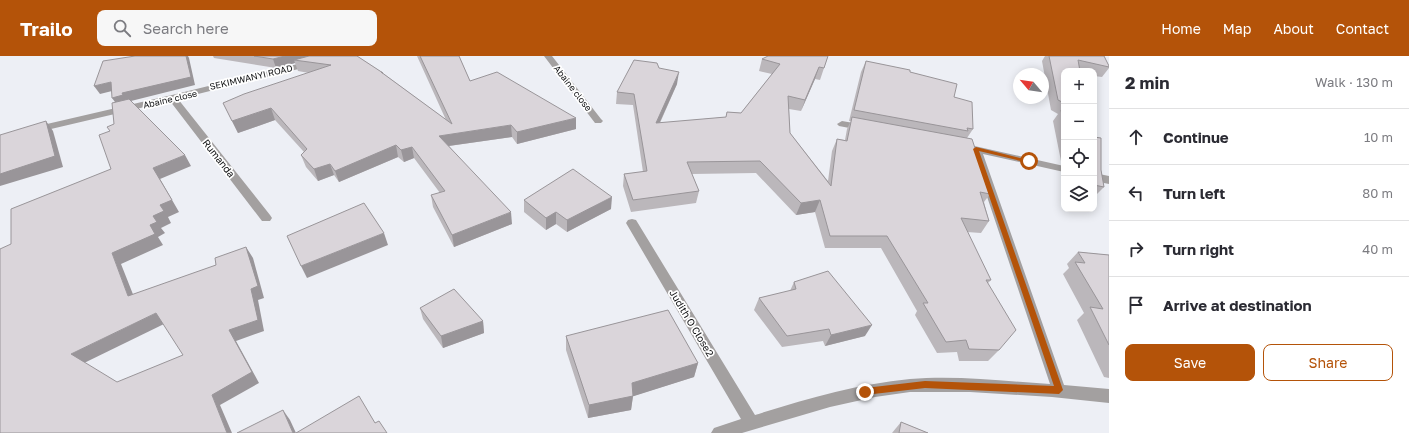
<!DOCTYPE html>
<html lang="en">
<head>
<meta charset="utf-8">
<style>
	:root { --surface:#fff; --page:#f7f7f7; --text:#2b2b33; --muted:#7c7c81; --line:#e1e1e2; --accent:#b45309 }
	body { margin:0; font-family:"Golos Text",sans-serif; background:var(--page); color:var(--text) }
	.controls { position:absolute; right:12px; top:12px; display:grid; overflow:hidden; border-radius:8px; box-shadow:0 2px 10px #0003 }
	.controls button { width:36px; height:36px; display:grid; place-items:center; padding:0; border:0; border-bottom:1px solid var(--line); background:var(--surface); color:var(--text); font:20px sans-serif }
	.compass { position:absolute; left:1013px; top:12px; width:36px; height:36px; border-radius:50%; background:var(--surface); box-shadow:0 2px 10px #0003; rotate:299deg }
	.stop { position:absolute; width:12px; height:12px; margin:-9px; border:3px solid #b45309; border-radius:50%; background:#fff }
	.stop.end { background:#b45309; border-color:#fff; box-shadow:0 1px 4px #0008 }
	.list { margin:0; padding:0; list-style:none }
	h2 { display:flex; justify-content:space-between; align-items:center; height:52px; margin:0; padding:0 16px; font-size:17px }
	h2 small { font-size:13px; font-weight:400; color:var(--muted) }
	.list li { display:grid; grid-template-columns:26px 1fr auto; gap:12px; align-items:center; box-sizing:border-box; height:56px; padding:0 16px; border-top:1px solid var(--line) }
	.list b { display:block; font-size:15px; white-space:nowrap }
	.list em { font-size:13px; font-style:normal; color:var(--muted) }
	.actions { display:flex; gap:8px; padding:12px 16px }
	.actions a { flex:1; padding:9px 0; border:1px solid var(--accent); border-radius:8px; text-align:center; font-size:14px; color:var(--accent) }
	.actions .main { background:var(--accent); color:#fff }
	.icon { flex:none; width:22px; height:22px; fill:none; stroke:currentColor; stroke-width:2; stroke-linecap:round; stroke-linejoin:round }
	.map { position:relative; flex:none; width:1109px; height:377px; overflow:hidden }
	header { display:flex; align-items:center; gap:24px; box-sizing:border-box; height:56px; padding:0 20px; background:var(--accent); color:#fff }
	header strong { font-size:19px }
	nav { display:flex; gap:22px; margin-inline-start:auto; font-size:14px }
	.search { width:280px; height:36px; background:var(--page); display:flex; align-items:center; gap:10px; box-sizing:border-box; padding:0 14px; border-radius:8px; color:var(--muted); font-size:15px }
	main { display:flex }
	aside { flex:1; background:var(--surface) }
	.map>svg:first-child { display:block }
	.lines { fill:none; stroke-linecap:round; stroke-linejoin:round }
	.street { fill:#a3a0a0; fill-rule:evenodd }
	.wall { fill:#bbb7bb }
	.shaded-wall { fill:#999599 }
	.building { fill:#dad5da; stroke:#999599; fill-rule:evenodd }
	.route { fill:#b45309 }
	.labels { text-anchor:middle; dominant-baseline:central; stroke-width:3.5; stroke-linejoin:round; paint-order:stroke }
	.far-street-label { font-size:9px; fill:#111214; stroke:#fff }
	.street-label { font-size:10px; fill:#111214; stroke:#fff }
</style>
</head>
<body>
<header>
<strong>Trailo</strong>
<div class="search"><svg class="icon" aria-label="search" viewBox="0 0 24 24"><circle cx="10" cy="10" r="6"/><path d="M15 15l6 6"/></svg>Search here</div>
<nav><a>Home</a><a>Map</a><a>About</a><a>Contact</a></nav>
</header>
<main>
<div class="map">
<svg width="1109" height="377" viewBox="0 0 1109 377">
	<rect width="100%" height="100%" fill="#edeff5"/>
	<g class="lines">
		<g class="street">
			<polygon points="330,0 344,0 343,2 178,43 270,159 272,162 270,165 262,165 170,45 34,77 29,74 34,71 172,39"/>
			<polygon points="544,0 552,0 601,63 603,65 601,67 595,67"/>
			<polygon points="842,65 865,69 870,72 865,75 839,70 837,68"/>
			<path d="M970 89 1064 110V116L983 98 1064 329 1109 333V347L1052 341 970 336H910L875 341 830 351 742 377H711L714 372 741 363 626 167 628 164 632 163 636 164 755 359C806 343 857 328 910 323 956 319 1003 325 1050 328L972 96 966 94 965 92Z"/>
			<polygon points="1094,117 1109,120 1109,128 1094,125"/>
		</g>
	</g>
	<g class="wall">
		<polygon points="213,0 357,0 383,17 384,18 446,64 417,0 459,0 470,25 576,73 517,88 512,81 449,90 512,168 454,191 433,151 431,139 440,137 414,102 404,106 398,101 339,126 334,119 318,125 306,111 301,99 304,96 275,64 238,77 223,47 309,17 298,15 295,7 276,12 214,2"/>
		<polygon points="828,0 820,24 815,23 801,55 789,53 790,77 828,125 832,95 837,83 845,84 847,73 851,65 849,65 861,16 866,5 910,16 954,41 973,73 967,82 990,138 984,146 989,165 981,177 967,176 991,224 988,227 999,294 988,305 959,305 957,296 937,297 915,259 917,255 881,192 825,192 815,156 796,159 756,117 692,118 699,135 696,147 631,156 623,130 624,118 643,116 633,49 616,48 617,36 659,12 677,28 660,67 726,61 727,56 741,57 772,18 759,15 762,3"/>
		<polygon points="1045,0 1104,0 1109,10 1109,12 1102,21 1094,20 1094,15 1064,15 1064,105 1061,105 1053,65 1058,58 1051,54 1042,5"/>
		<polygon points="1094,81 1101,114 1104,131 1094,141"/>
		<polygon points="524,144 611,153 567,176 556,168 546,174 524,156"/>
		<polygon points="1078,196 1109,199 1109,322 1104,321 1077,264 1084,257 1063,218 1069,212 1067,208"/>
		<polygon points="794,226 865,280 825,290 823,285 782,291 754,254 759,242 790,235"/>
		<polygon points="420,252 483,265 484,277 443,292 423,263"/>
		<polygon points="566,280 698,307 694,321 633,340 631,354 588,362 566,294"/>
		<polygon points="901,366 928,377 892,377"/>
	</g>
	<g class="shaded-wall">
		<polygon points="186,0 188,0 189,2 195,29 127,46 118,50 112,42 122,37"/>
		<polygon points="285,0 324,0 294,4 295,7 276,12 273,3"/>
		<polygon points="819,11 815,23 801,55 805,44"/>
		<polygon points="679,16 677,28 654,79 656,67"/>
		<polygon points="111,26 116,34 100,38 94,30"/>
		<polygon points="271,52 275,64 238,77 232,65"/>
		<polygon points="576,62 576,73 517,88 517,76"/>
		<polygon points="46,65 53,75 63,111 0,130 0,118"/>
		<polygon points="511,69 512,81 441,91 439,80"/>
		<polygon points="396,89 398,101 339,126 335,115"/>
		<polygon points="412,91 414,102 404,106 401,94"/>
		<polygon points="185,99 191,110 160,123 179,156 168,161 171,167 161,172 165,177 158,181 163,189 121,208 138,251 128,240 112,197 153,160 160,149 153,112"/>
		<polygon points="330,108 334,119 318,125 314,113"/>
		<polygon points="612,141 611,153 567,176 567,164"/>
		<polygon points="820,144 815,156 796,159 801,147"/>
		<polygon points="511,156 512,168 454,191 452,179"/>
		<polygon points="556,156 556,168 546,174 546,162"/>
		<polygon points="384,177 388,189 307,222 301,210"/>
		<polygon points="246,191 253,202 264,242 258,244 264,275 236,285 259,327 220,349 232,377 227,377 212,339 229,274 251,233"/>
		<polygon points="156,257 164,268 82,308 71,298"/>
		<polygon points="483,265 484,277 443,292 441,280"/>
		<polygon points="872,269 865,280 825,290 831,279"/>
		<polygon points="698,307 694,321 631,341 633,340 631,354 588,362 589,349 632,327"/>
		<polygon points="283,354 290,364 296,377 293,377"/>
	</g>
	<g class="building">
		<polygon points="135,0 186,0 191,21 122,37 123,39 112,42 111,26 94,30 103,5"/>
		<polygon points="254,0 285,0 273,3"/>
		<polygon points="309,0 357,0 383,17 381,16 452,68 420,0 459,0 470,25 497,16 576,62 517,76 511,69 439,80 511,156 452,179 431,139 445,135 412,91 401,94 396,89 335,115 330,108 314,113 301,99 307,93 271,52 232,65 223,47 244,38 331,9 294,4"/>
		<polygon points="768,0 828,0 824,12 819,11 805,44 788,40 790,77 831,130 837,83 847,85 852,61 972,83 990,138 980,136 989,165 961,162 991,224 986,224 1016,274 999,294 969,293 966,284 946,286 923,247 928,247 887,180 830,180 820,144 801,147 760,105 687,106 699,135 633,144 624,118 647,115 634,38 617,36 634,4 657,7 659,12 679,16 656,67 726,61 727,56 741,57 780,8 762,3"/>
		<polygon points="1049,0 1104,0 1109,10 1109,11 1078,4 1080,15 1064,15 1064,47 1058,44"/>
		<polygon points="866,5 910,14 910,16 957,28 954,41 972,46 973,73 967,72 968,75 854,54"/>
		<path d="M129 43 185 99 153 112 172 144 160 149 164 155 153 160 157 166 150 169 155 178 112 197 128 240 216 209 215 202 246 191 258 230 251 233 258 264 229 274 252 316 212 339 227 377H0V193L11 188V153L111 113 99 79 110 75 107 71 114 68 112 47ZM156 257 183 299 117 326 71 298Z"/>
		<polygon points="1061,54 1064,55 1064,71"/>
		<polygon points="46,65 55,100 0,118 0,79"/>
		<polygon points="1094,81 1101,82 1101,114 1104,131 1094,129"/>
		<polygon points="573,113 612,141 567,164 556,156 546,162 524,144"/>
		<polygon points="364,147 384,177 301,210 287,180"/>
		<polygon points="1078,196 1109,199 1109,289 1090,251 1103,253 1075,206 1085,207"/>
		<polygon points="828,215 872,269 831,279 829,273 787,280 759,242 796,233 794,226"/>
		<polygon points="454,233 483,265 441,280 420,252"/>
		<polygon points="668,254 698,307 632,327 633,340 589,349 566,280"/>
		<polygon points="359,340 375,367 379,365 387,377 296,377"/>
		<polygon points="283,354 293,377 237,377"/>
		<polygon points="901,366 928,377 899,377"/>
	</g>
	<polygon class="route" points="976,91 1032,105 1029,107 979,95 1063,334 1059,338 925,332 865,339 863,338 861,336 865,332 925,325 1054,330 973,93"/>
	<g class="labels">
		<g class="far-street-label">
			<text transform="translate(251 21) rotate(-13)">SEKIMWANYI ROAD</text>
			<text transform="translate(573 32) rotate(52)">Abaine close</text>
			<text transform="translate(170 43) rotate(-13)">Abaine close</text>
		</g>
		<g class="street-label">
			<text transform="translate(219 102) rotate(52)">Rumanda</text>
			<text transform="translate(692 267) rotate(59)">Judith O Close2</text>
		</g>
	</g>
</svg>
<div class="controls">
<button>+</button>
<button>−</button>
<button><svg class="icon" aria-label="locate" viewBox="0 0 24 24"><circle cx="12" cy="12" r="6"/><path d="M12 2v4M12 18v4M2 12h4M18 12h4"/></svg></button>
<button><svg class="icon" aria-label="layers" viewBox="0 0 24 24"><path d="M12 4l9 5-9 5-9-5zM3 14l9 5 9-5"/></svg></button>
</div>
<svg class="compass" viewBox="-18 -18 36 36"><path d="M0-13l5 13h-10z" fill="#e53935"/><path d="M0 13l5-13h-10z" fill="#7c7c81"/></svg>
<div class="stop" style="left:1029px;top:105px"></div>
<div class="stop end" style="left:865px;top:336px"></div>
</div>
<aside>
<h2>2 min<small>Walk · 130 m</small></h2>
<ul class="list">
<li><svg class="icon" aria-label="ahead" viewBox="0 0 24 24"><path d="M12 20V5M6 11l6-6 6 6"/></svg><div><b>Continue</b></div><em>10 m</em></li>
<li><svg class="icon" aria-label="left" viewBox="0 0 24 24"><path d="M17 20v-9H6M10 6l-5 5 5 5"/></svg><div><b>Turn left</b></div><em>80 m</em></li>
<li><svg class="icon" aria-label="right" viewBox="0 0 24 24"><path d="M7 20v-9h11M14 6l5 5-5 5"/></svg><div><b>Turn right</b></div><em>40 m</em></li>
<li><svg class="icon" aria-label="arrive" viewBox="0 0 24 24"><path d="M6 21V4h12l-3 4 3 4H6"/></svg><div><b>Arrive at destination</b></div></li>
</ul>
<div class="actions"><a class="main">Save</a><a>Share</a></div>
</aside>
</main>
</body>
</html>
